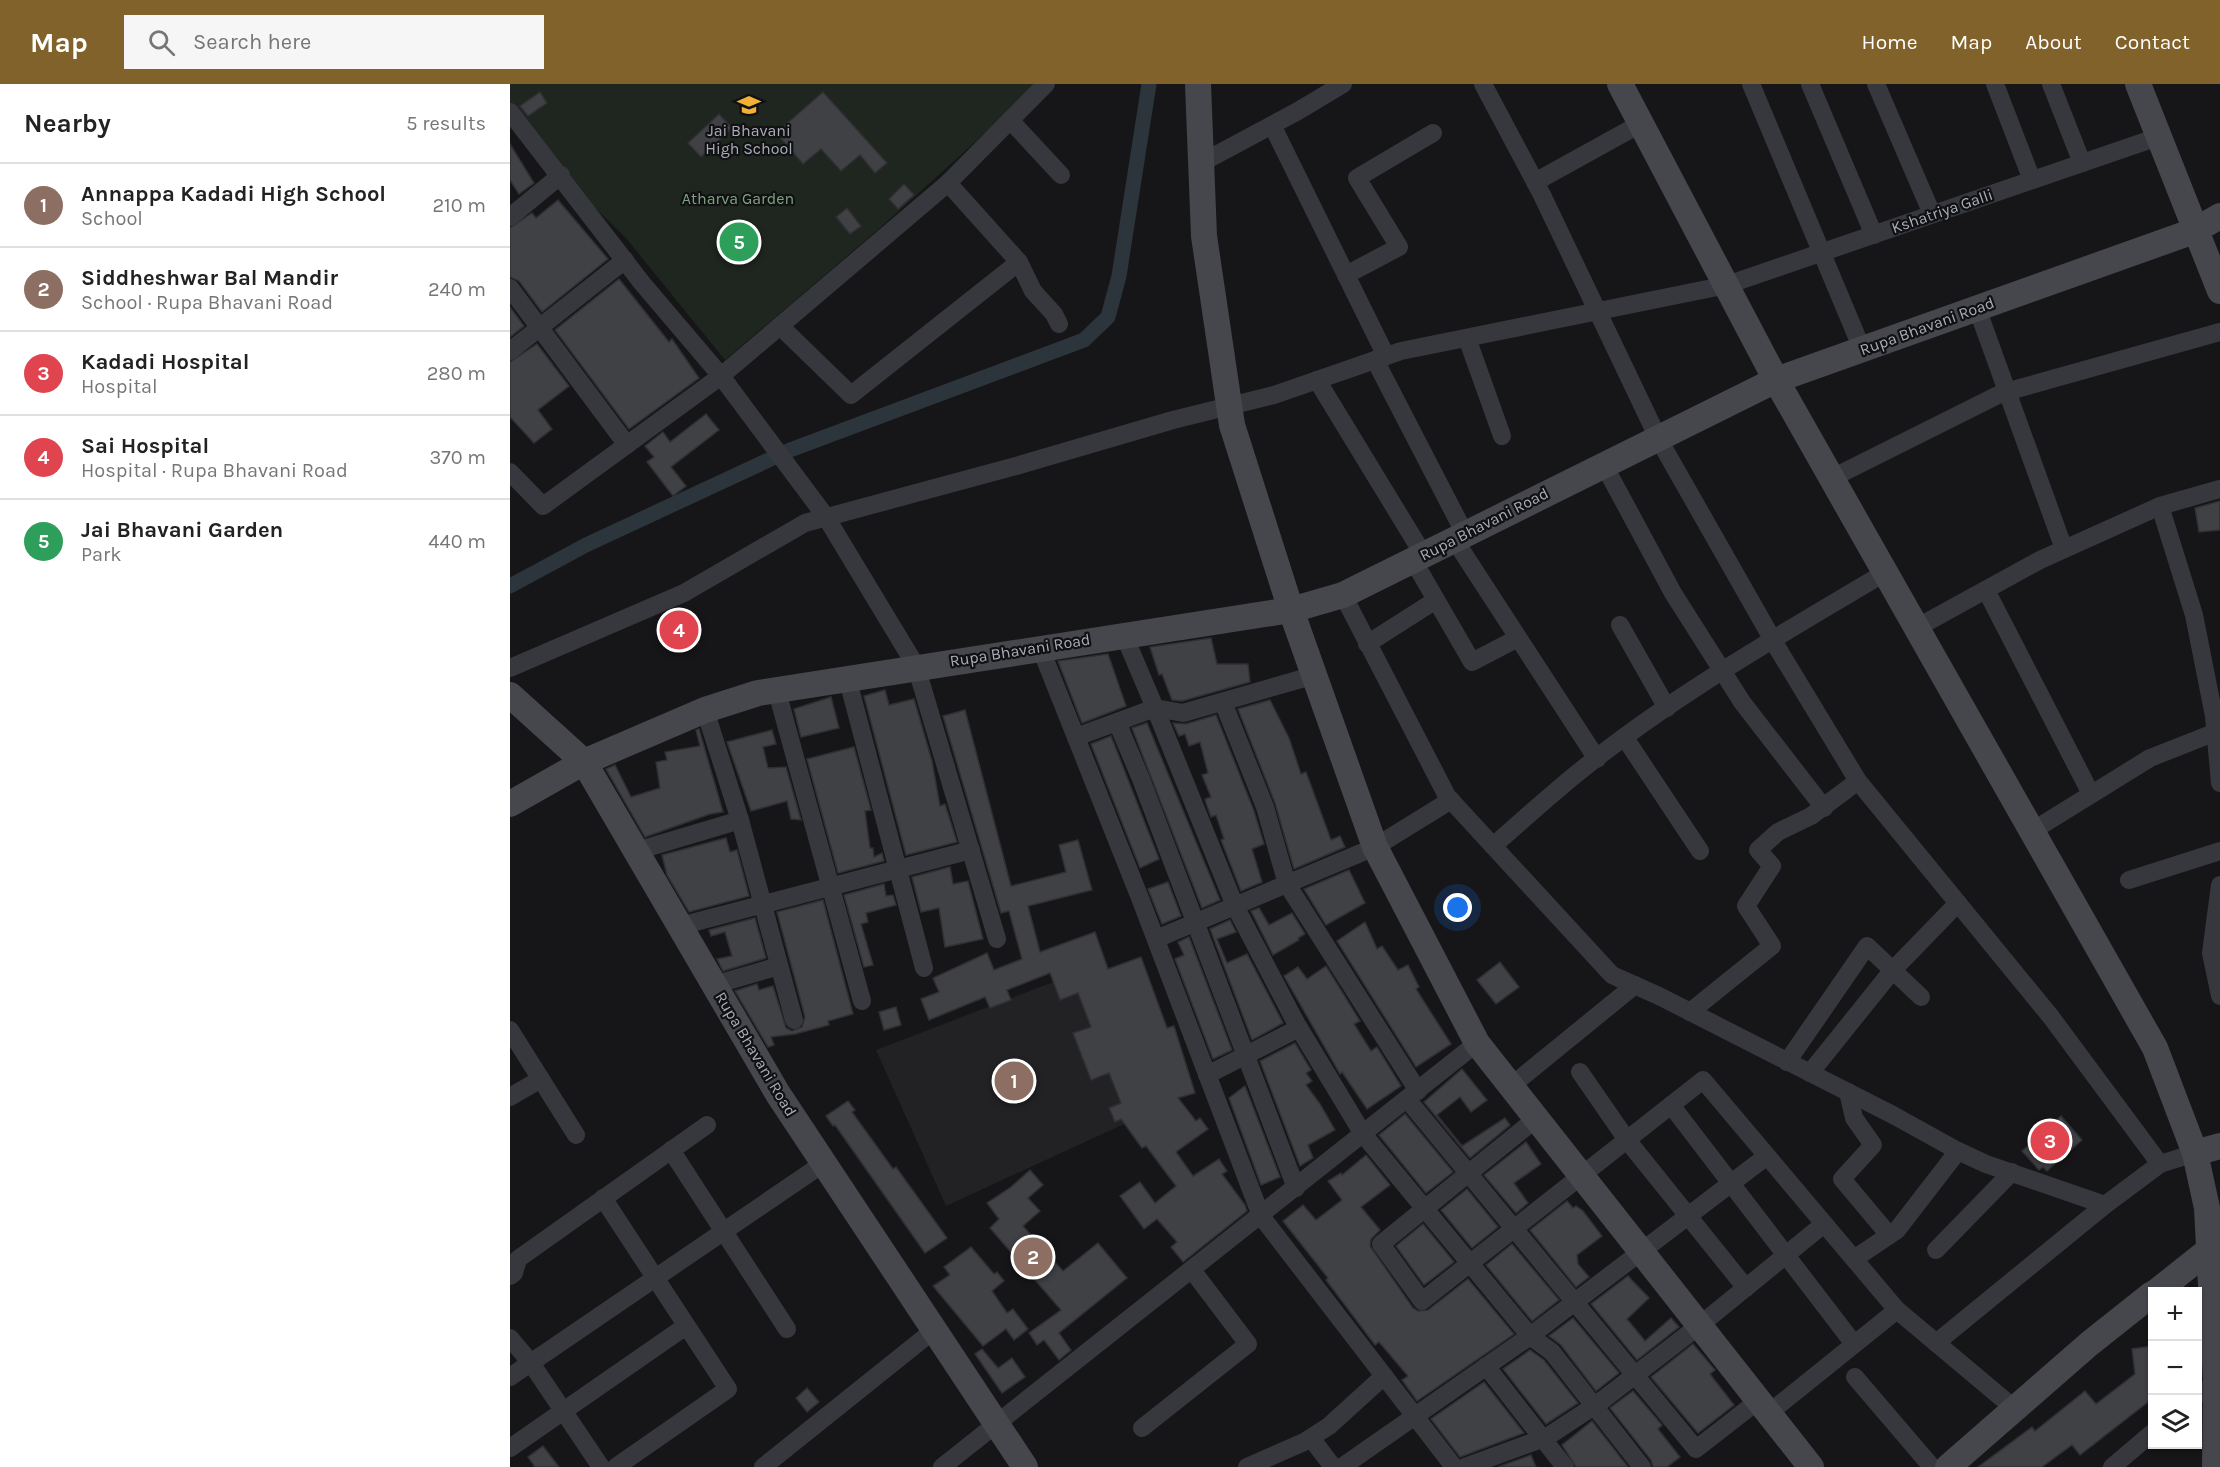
<!DOCTYPE html>
<html lang="en">
<head>
<meta charset="utf-8">
<style>
	:root { --surface:#fff; --page:#f6f6f6; --text:#222; --muted:#767676; --line:#e0e0e0; --accent:#80622a }
	body { margin:0; font-family:Karla,sans-serif; background:var(--page); color:var(--text) }
	.controls { position:absolute; right:18px; bottom:18px; display:grid; overflow:hidden; border-radius:0px; box-shadow:0 2px 4px #0004 }
	.controls button { width:54px; height:54px; display:grid; place-items:center; padding:0; border:0; border-bottom:2px solid var(--line); background:var(--surface); color:var(--text); font:30px sans-serif }
	.you { position:absolute; left:948px; top:824px; width:21px; height:21px; margin:-15px; border:4px solid #fff; border-radius:50%; background:#1a73e8; box-shadow:0 0 0 9px #1a73e833 }
	.badge { display:grid; place-items:center; width:39px; height:39px; border-radius:50%; background:var(--accent); color:#fff; font-size:20px; font-weight:700 }
	.pin { position:absolute; translate:-50% -50%; border:3px solid #fff; box-shadow:0 2px 6px #0006 }
	.list { margin:0; padding:0; list-style:none }
	h2 { display:flex; justify-content:space-between; align-items:center; height:78px; margin:0; padding:0 24px; font-size:26px }
	h2 small { font-size:20px; font-weight:400; color:var(--muted) }
	.list li { display:grid; grid-template-columns:39px 1fr auto; gap:18px; align-items:center; box-sizing:border-box; height:84px; padding:0 24px; border-top:2px solid var(--line) }
	.list b { display:block; font-size:22px; white-space:nowrap }
	.list p { margin:0; font-size:20px; white-space:nowrap; color:var(--muted) }
	.list em { font-size:20px; font-style:normal; color:var(--muted) }
	.icon { flex:none; width:33px; height:33px; fill:none; stroke:currentColor; stroke-width:2; stroke-linecap:round; stroke-linejoin:round }
	.map { position:relative; flex:none; width:1710px; height:1383px; overflow:hidden }
	header { display:flex; align-items:center; gap:36px; box-sizing:border-box; height:84px; padding:0 30px; background:var(--accent); color:#fff }
	header strong { font-size:28px }
	nav { display:flex; gap:33px; margin-inline-start:auto; font-size:21px }
	.search { width:420px; height:54px; background:var(--page); display:flex; align-items:center; gap:15px; box-sizing:border-box; padding:0 21px; border-radius:0px; color:var(--muted); font-size:22px }
	main { display:flex }
	aside { flex:1; background:var(--surface) }
	.map>svg:first-child { display:block }
	.built { fill:#222225 }
	.green { fill:#1e261f }
	.lines { fill:none; stroke-linecap:round; stroke-linejoin:round }
	.canal { stroke:#2c353c; stroke-width:15 }
	.building { fill:#404145; stroke:#303034; stroke-width:1.5 }
	.street { stroke:#37383d; stroke-width:18 }
	.secondary { stroke:#45474d; stroke-width:26 }
	.labels { text-anchor:middle; dominant-baseline:central; stroke-width:4.5; stroke-linejoin:round; paint-order:stroke }
	.poi-label { font-size:16px; fill:#a8adb8; stroke:#111113 }
	.park-label { font-size:16px; fill:#7fa381; stroke:#111113 }
	.street-label { font-size:16px; fill:#a8adb8; stroke:#111113 }
</style>
</head>
<body>
<header>
<strong>Map</strong>
<div class="search"><svg class="icon" aria-label="search" viewBox="0 0 24 24"><circle cx="10" cy="10" r="6"/><path d="M15 15l6 6"/></svg>Search here</div>
<nav><a>Home</a><a>Map</a><a>About</a><a>Contact</a></nav>
</header>
<main>
<aside>
<h2>Nearby<small>5 results</small></h2>
<ul class="list">
<li><span class="badge" style="background:#8d6e63">1</span><div><b>Annappa Kadadi High School</b><p>School</p></div><em>210 m</em></li>
<li><span class="badge" style="background:#8d6e63">2</span><div><b>Siddheshwar Bal Mandir</b><p>School · Rupa Bhavani Road</p></div><em>240 m</em></li>
<li><span class="badge" style="background:#e0444e">3</span><div><b>Kadadi Hospital</b><p>Hospital</p></div><em>280 m</em></li>
<li><span class="badge" style="background:#e0444e">4</span><div><b>Sai Hospital</b><p>Hospital · Rupa Bhavani Road</p></div><em>370 m</em></li>
<li><span class="badge" style="background:#2e9e5b">5</span><div><b>Jai Bhavani Garden</b><p>Park</p></div><em>440 m</em></li>
</ul>
</aside>
<div class="map">
<svg width="1710" height="1383" viewBox="0 0 1710 1383">
	<rect width="100%" height="100%" fill="#161618"/>
	<polygon class="built" points="585,882 640,1028 436,1122 366,966"/>
	<polygon class="green" points="0,0 529,0 370,144 215,276 115,153 51,91 0,31"/>
	<g class="lines">
		<polyline class="canal" points="0,502 76,461 280,366 574,256 598,233 609,192 639,0"/>
	</g>
	<g class="building">
		<polygon points="30,8 37,19 18,32 10,22"/>
		<polygon points="313,8 377,79 365,89 350,71 331,87 311,65 293,80 266,49"/>
		<polygon points="209,30 222,44 191,73 178,59"/>
		<polygon points="0,60 24,99 9,110 0,96"/>
		<polygon points="394,100 404,111 388,125 379,115"/>
		<polygon points="48,116 98,175 32,228 9,197 0,193 0,144 22,129 26,134"/>
		<polygon points="337,124 351,142 340,150 326,133"/>
		<polygon points="109,195 159,258 162,255 189,294 119,345 45,246"/>
		<polygon points="0,223 14,242 0,253"/>
		<polygon points="27,260 59,302 28,326 42,345 24,359 0,333 0,278"/>
		<polygon points="196,330 209,346 161,383 176,402 163,412 137,378 144,373 135,362 153,348 160,358"/>
		<polygon points="1710,417 1710,446 1689,448 1685,424"/>
		<polygon points="180,527 188,560 160,567 152,534"/>
		<polygon points="701,554 707,580 738,580 740,598 672,617 662,616 652,590 649,591 640,563"/>
		<polygon points="598,570 616,622 572,639 548,577"/>
		<polygon points="375,606 379,621 404,615 422,677 430,722 435,720 447,758 396,771 354,612"/>
		<polygon points="321,613 329,644 291,653 284,625"/>
		<polygon points="760,616 779,654 791,690 796,688 821,756 830,752 835,763 784,785 765,719 728,625"/>
		<polygon points="455,626 501,802 556,788 549,761 568,756 582,806 518,822 530,868 585,848 598,885 631,873 657,944 664,942 685,1009 668,1014 686,1037 690,1034 698,1045 666,1068 683,1092 709,1075 717,1087 712,1090 735,1121 737,1127 673,1178 661,1163 667,1158 647,1135 634,1145 610,1112 630,1098 645,1119 666,1102 636,1062 632,1064 611,1035 605,1038 599,1024 611,1019 599,989 581,996 563,949 581,943 568,909 550,916 540,889 497,906 501,916 480,924 475,913 419,936 411,915 429,908 423,894 477,869 484,886 512,875 499,827 491,829 433,632"/>
		<polygon points="706,631 744,727 754,760 742,765 752,798 731,807 711,756 714,755 706,731 701,733 696,719 695,715 701,713 692,691 698,689 690,658 679,662 675,650 669,652 663,639 676,640"/>
		<polygon points="637,639 710,816 692,824 622,644"/>
		<polygon points="189,645 213,728 200,730 135,753 96,685 105,681 121,713 150,704 146,678 157,676 155,668 190,662 186,646"/>
		<polygon points="262,646 266,660 253,663 258,684 276,683 291,736 281,735 277,717 241,727 217,658"/>
		<polygon points="601,652 649,775 630,784 581,660"/>
		<polygon points="344,663 361,726 355,727 360,764 363,764 364,773 372,769 374,777 328,789 297,675"/>
		<polygon points="216,754 220,768 227,766 239,812 179,828 157,791 152,771"/>
		<polygon points="440,783 443,800 458,797 473,855 435,863 429,824 411,828 402,793"/>
		<polygon points="839,786 855,819 816,841 794,805"/>
		<polygon points="658,798 671,832 652,840 638,805"/>
		<polygon points="374,800 376,812 383,811 386,821 356,829 358,838 351,840 363,881 354,883 334,811"/>
		<polygon points="313,816 343,930 318,937 319,941 285,950 261,953 264,961 258,963 225,907 247,900 249,906 263,902 276,944 282,947 292,943 295,933 267,828"/>
		<polygon points="749,824 759,841 782,829 795,850 788,854 789,856 763,871 741,827"/>
		<polygon points="245,834 256,874 213,887 207,875 222,872 215,848 201,852 199,846"/>
		<polygon points="720,836 726,848 707,855 717,879 737,870 773,939 742,956 700,845"/>
		<polygon points="855,838 867,865 872,862 888,886 898,881 909,903 906,905 941,960 906,983 827,857"/>
		<polygon points="679,853 722,966 703,975 665,875 674,871 668,858"/>
		<polygon points="990,878 1009,903 986,920 967,896"/>
		<polygon points="816,882 850,937 844,940 861,967 867,963 891,1002 857,1025 832,988 830,990 774,892 788,883 797,895"/>
		<polygon points="386,923 391,941 374,946 369,928"/>
		<polygon points="785,959 801,986 796,989 802,997 796,1001 810,1020 825,1046 798,1061 803,1074 790,1082 750,977"/>
		<polygon points="952,985 977,1016 961,1028 950,1013 927,1031 952,1062 995,1034 1000,1041 960,1074 914,1018"/>
		<polygon points="735,1002 770,1093 751,1101 719,1014"/>
		<polygon points="338,1017 345,1026 342,1028 383,1085 386,1083 437,1154 415,1169 325,1041 323,1042 316,1032"/>
		<polygon points="895,1030 943,1088 916,1109 869,1051"/>
		<polygon points="1551,1032 1572,1056 1537,1087 1533,1083 1529,1086 1512,1067"/>
		<polygon points="1016,1058 1031,1080 1004,1099 1018,1119 1006,1129 974,1091"/>
		<polygon points="856,1071 880,1101 851,1123 870,1146 861,1155 860,1162 903,1224 908,1227 918,1226 958,1195 1004,1250 907,1317 892,1296 898,1292 869,1258 865,1261 816,1196 818,1194 773,1137 793,1121 806,1136 832,1116 818,1097 831,1089 832,1091"/>
		<polygon points="520,1086 533,1101 518,1114 530,1127 513,1142 553,1187 588,1159 617,1194 549,1249 561,1266 549,1276 534,1256 527,1261 519,1249 551,1226 480,1144 489,1135 477,1119 501,1103"/>
		<polygon points="957,1105 988,1143 962,1164 931,1126"/>
		<polygon points="1057,1117 1063,1124 1066,1122 1073,1127 1092,1152 1067,1171 1068,1180 1079,1193 1066,1203 1020,1146"/>
		<polygon points="913,1140 944,1178 914,1201 886,1162"/>
		<polygon points="1002,1160 1049,1216 1022,1237 976,1181"/>
		<polygon points="461,1163 484,1190 487,1188 494,1197 482,1207 497,1229 503,1225 518,1245 504,1256 496,1245 473,1262 423,1202 440,1191 434,1183"/>
		<polygon points="1118,1192 1139,1214 1117,1235 1135,1257 1161,1234 1169,1243 1127,1276 1081,1220"/>
		<polygon points="1063,1234 1109,1289 1086,1307 1051,1261 1039,1252"/>
		<polygon points="1183,1260 1205,1286 1200,1290 1224,1321 1188,1349 1141,1293"/>
		<polygon points="1642,1262 1642,1315 1570,1371 1562,1361 1532,1383 1468,1383 1522,1343 1525,1347 1575,1307 1586,1320 1625,1290 1622,1265"/>
		<polygon points="472,1265 488,1284 502,1274 515,1293 492,1309 465,1270"/>
		<polygon points="1020,1266 1034,1276 1068,1319 1036,1340 993,1285"/>
		<polygon points="974,1298 1014,1349 950,1373 921,1335"/>
		<polygon points="297,1304 309,1318 297,1328 286,1314"/>
		<polygon points="1123,1307 1152,1341 1148,1345 1170,1373 1157,1383 1143,1383 1141,1376 1100,1324"/>
		<polygon points="1082,1337 1118,1383 1066,1383 1052,1361"/>
		<polygon points="33,1362 49,1383 25,1383 18,1373"/>
		<polygon points="1021,1371 1026,1383 988,1383"/>
	</g>
	<g class="lines">
		<g class="street">
			<polyline points="973,0 1032,111 1148,354 1268,565 1348,697 1541,933 1650,1080"/>
			<polyline points="1241,0 1352,265"/>
			<polyline points="1300,0 1364,151"/>
			<polyline points="1366,0 1422,130"/>
			<polyline points="1485,0 1522,96"/>
			<polyline points="1541,0 1572,79"/>
			<polyline points="0,28 132,199 211,292 316,433 406,582 487,855"/>
			<polyline points="500,36 551,91"/>
			<polyline points="762,41 876,272"/>
			<polyline points="691,79 788,27 833,0"/>
			<polyline points="1025,98 1130,40"/>
			<polyline points="0,133 51,91"/>
			<polyline points="509,178 523,207 544,230 549,240"/>
			<polyline points="836,191 889,163 847,94 923,49"/>
			<polyline points="0,204 117,361"/>
			<polyline points="1467,224 1554,465"/>
			<polyline points="270,242 341,311 509,178 438,99"/>
			<polyline points="957,254 992,352"/>
			<polyline points="0,267 115,176"/>
			<polyline points="865,276 955,450"/>
			<polyline points="807,296 913,470"/>
			<polyline points="1094,381 1163,509 1232,618 1314,724"/>
			<polyline points="0,388 33,422 211,292 438,99 536,0"/>
			<polyline points="1322,394 1492,309 1710,248"/>
			<polyline points="1650,422 1684,531 1704,632 1710,699"/>
			<polyline points="944,455 1087,675"/>
			<polyline points="903,476 962,578 1008,554"/>
			<polyline points="1476,506 1581,710"/>
			<polyline points="833,511 937,712 1102,891 1149,912 1383,1031 1448,1067 1476,1080 1595,1121"/>
			<polyline points="1110,541 1157,624"/>
			<polyline points="1408,543 1530,476 1650,422 1710,405"/>
			<polyline points="857,560 926,516"/>
			<polyline points="530,563 630,814 751,1132 944,1383"/>
			<polyline points="0,584 174,509 295,439 506,382 663,336 764,311 891,267 1217,201 1648,53"/>
			<polyline points="337,593 414,884"/>
			<polyline points="266,604 352,917"/>
			<polyline points="713,618 755,723 777,800 908,1007"/>
			<polyline points="645,624 725,822 786,939 853,1050 1020,1252 1042,1268 1132,1383"/>
			<polyline points="645,624 673,629 805,591"/>
			<polyline points="195,626 230,736 284,936"/>
			<polyline points="607,638 631,695 786,1104"/>
			<polyline points="566,653 645,624 614,551"/>
			<polyline points="1115,654 1190,767"/>
			<polyline points="1522,747 1640,674 1706,648"/>
			<path d="M983 762C1012 737 1040 711 1070 687 1164 611 1272 550 1376 488"/>
			<polyline points="126,767 230,736"/>
			<polyline points="1619,796 1710,767"/>
			<polyline points="1710,801 1701,869 1710,912"/>
			<polyline points="170,842 461,766"/>
			<polyline points="646,855 865,763 941,716"/>
			<polyline points="204,901 269,882"/>
			<polyline points="1180,928 1262,862 1236,822 1262,782 1248,766 1268,748 1301,732 1348,697"/>
			<polyline points="0,946 66,1051"/>
			<polyline points="1277,978 1357,862 1411,913"/>
			<polyline points="1070,988 1117,1056 1236,1204"/>
			<polyline points="1300,989 1382,887 1448,819"/>
			<polyline points="697,991 789,944"/>
			<polyline points="1001,1002 1125,901"/>
			<polyline points="1338,1008 1344,1034 1363,1061 1332,1095 1379,1151"/>
			<polyline points="0,1013 31,995"/>
			<polyline points="897,1015 1186,1365 1249,1316"/>
			<polyline points="1161,1021 1344,1260"/>
			<polyline points="1027,1034 871,1160 912,1217 1193,996 1387,1226 1505,1325"/>
			<polyline points="161,1066 277,1245"/>
			<polyline points="93,1114 218,1305 106,1383"/>
			<polyline points="1426,1166 1502,1088"/>
			<polyline points="1344,1175 1387,1146 1448,1067"/>
			<polyline points="0,1192 4,1189 8,1175 197,1041"/>
			<polyline points="0,1254 21,1279 91,1383"/>
			<polyline points="1426,1259 1595,1121 1650,1080 1685,1069"/>
			<polyline points="976,1282 1055,1383"/>
			<polyline points="0,1293 314,1079"/>
			<polyline points="1345,1293 1422,1383"/>
			<polyline points="1688,1311 1710,1295"/>
			<polyline points="1259,1329 1387,1226"/>
			<polyline points="632,1344 738,1260 682,1186"/>
			<polyline points="801,1354 823,1383"/>
			<polyline points="0,1364 176,1242"/>
			<polyline points="253,1383 424,1246"/>
			<polyline points="432,1383 967,959"/>
			<polyline points="737,1383 794,1358 819,1342 874,1292"/>
			<polyline points="832,1383 1020,1252 1257,1072"/>
			<polyline points="955,1383 1037,1353 1090,1318 1190,1241 1314,1140"/>
			<polyline points="1602,1383 1642,1349"/>
		</g>
		<g class="secondary">
			<polyline points="688,0 694,152 722,341 781,526 865,763 967,959 1301,1383"/>
			<polyline points="1110,0 1266,296 1645,964 1685,1069 1697,1124 1706,1298 1705,1383"/>
			<polyline points="1628,0 1710,207"/>
			<polyline points="0,611 74,678 268,1010 515,1383"/>
			<polyline points="0,720 74,678 195,626 248,609 781,526 833,511 1266,296 1684,147 1710,132"/>
			<polyline points="1685,1069 1710,1062"/>
			<polyline points="1646,1208 1699,1166"/>
			<polyline points="1438,1383 1579,1260 1642,1210"/>
		</g>
	</g>
	<defs>
		<g id="school-bare" transform="scale(1.8)"><path d="M0-5L7-2L0 1L-7-2ZM-4 1L0 2.5L4 1V4Q0 6-4 4Z" fill="#f2b134" stroke="#111113" stroke-width="2.5" paint-order="stroke"/></g>
	</defs>
	<g fill-rule="evenodd">
		<use href="#school-bare" x="239" y="21"/>
	</g>
	<g class="labels">
		<g class="poi-label">
			<text x="239" y="46">Jai Bhavani<tspan x="239" dy="18">High School</tspan></text>
		</g>
		<g class="park-label">
			<text x="228" y="114">Atharva Garden</text>
		</g>
		<g class="street-label">
			<text transform="translate(1432 127) rotate(-19)">Kshatriya Galli</text>
			<text transform="translate(1417 242) rotate(-20)">Rupa Bhavani Road</text>
			<text transform="translate(974 440) rotate(-27)">Rupa Bhavani Road</text>
			<text transform="translate(510 566) rotate(-9)">Rupa Bhavani Road</text>
			<text transform="translate(246 970) rotate(59)">Rupa Bhavani Road</text>
		</g>
	</g>
</svg>
<div class="controls">
<button>+</button>
<button>−</button>
<button><svg class="icon" aria-label="layers" viewBox="0 0 24 24"><path d="M12 4l9 5-9 5-9-5zM3 14l9 5 9-5"/></svg></button>
</div>
<div class="you"></div>
<div class="pin badge" style="left:504px;top:997px;background:#8d6e63">1</div>
<div class="pin badge" style="left:523px;top:1173px;background:#8d6e63">2</div>
<div class="pin badge" style="left:1540px;top:1057px;background:#e0444e">3</div>
<div class="pin badge" style="left:169px;top:546px;background:#e0444e">4</div>
<div class="pin badge" style="left:229px;top:158px;background:#2e9e5b">5</div>
</div>
</main>
</body>
</html>
